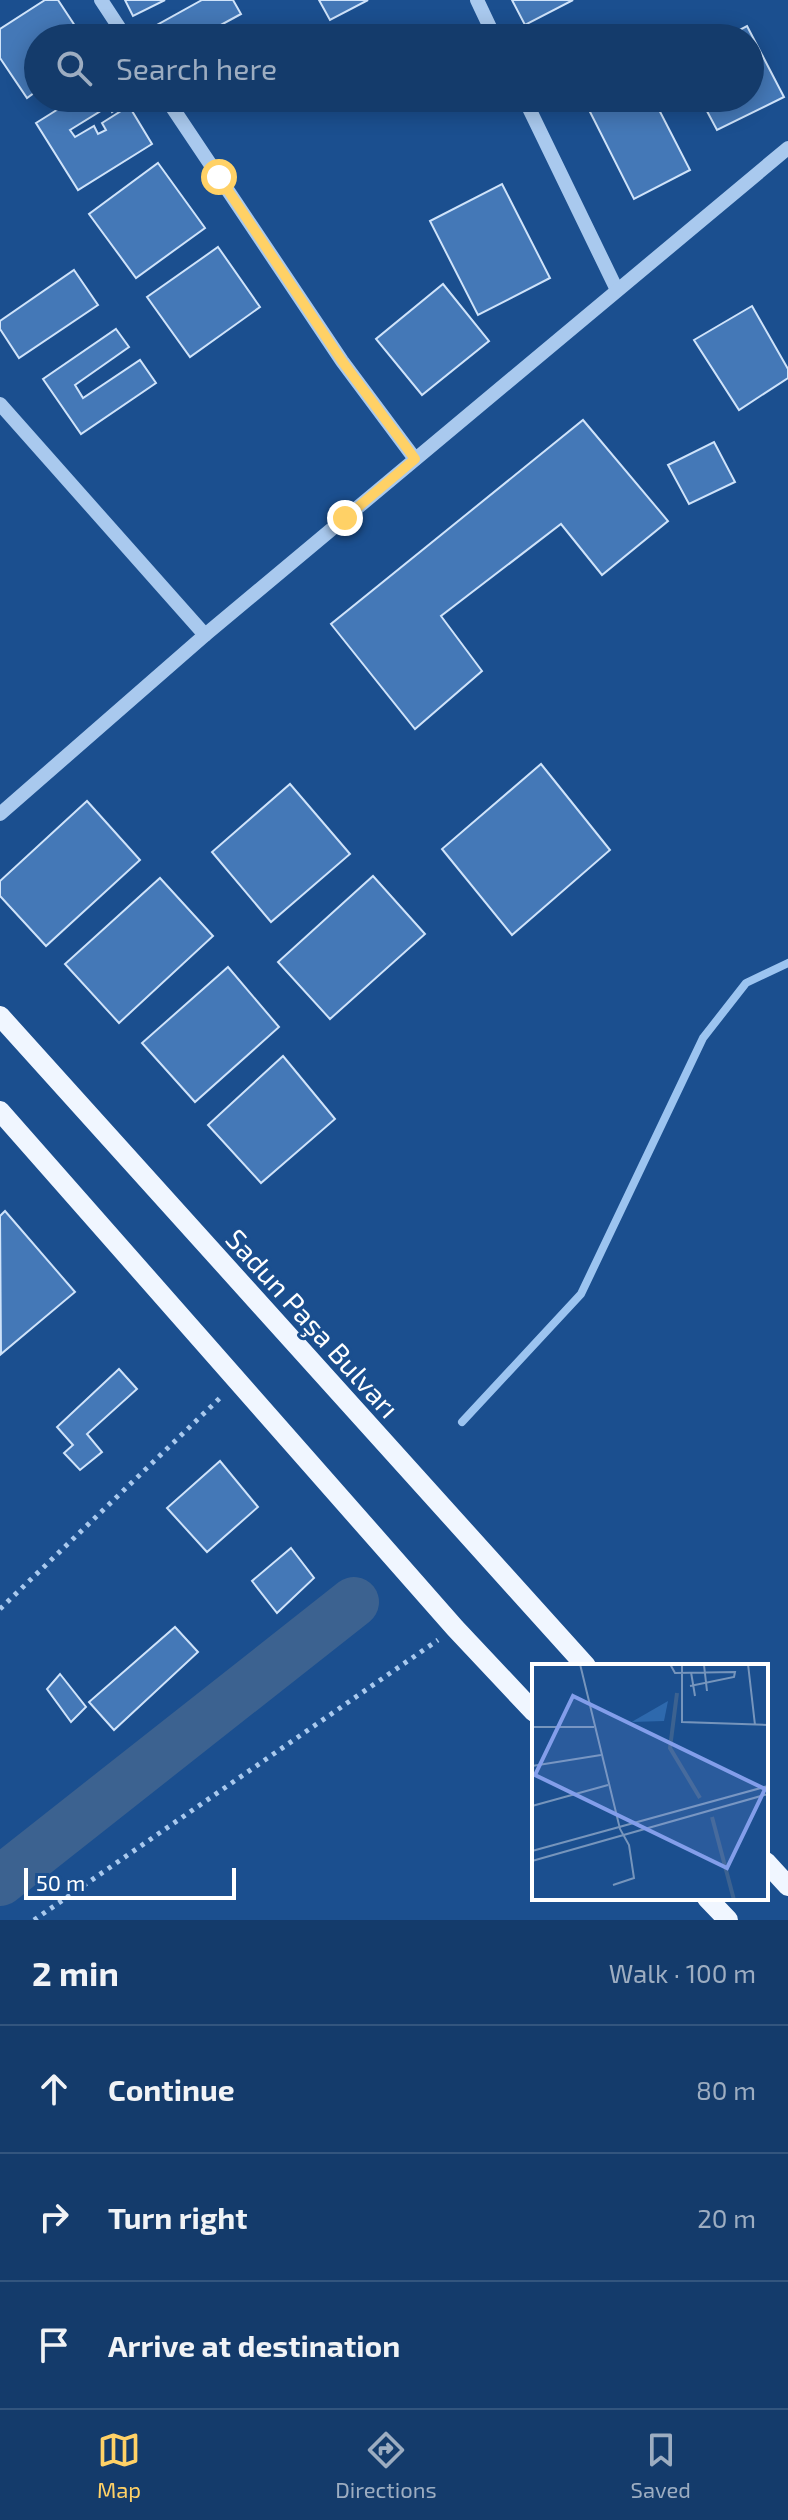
<!DOCTYPE html>
<html lang="en">
<head>
<meta charset="utf-8">
<style>
	:root { --surface:#143b6b; --page:#1d4271; --text:#f1f3f6; --muted:#9dadc1; --line:#33557e; --accent:#ffd166 }
	body { margin:0; font-family:"Exo 2",sans-serif; background:var(--page); color:var(--text) }
	.scale { position:absolute; left:24px; bottom:20px; width:212px; box-sizing:border-box; padding-left:8px; border:4px solid #fff; border-top:0; font-size:22px; line-height:28px; white-space:nowrap; color:#fff; -webkit-text-stroke:6px #1b4f8f; paint-order:stroke }
	.stop { position:absolute; width:24px; height:24px; margin:-18px; border:6px solid #ffd166; border-radius:50%; background:#fff }
	.stop.end { background:#ffd166; border-color:#fff; box-shadow:0 2px 8px #0008 }
	.list { margin:0; padding:0; list-style:none }
	h2 { display:flex; justify-content:space-between; align-items:center; height:104px; margin:0; padding:0 32px; font-size:34px }
	h2 small { font-size:26px; font-weight:400; color:var(--muted) }
	.list li { display:grid; grid-template-columns:52px 1fr auto; gap:24px; align-items:center; box-sizing:border-box; height:128px; padding:0 32px; border-top:2px solid var(--line) }
	.list b { display:block; font-size:30px; white-space:nowrap }
	.list em { font-size:26px; font-style:normal; color:var(--muted) }
	.icon { flex:none; width:44px; height:44px; fill:none; stroke:currentColor; stroke-width:2; stroke-linecap:round; stroke-linejoin:round }
	.map { position:relative; flex:none; width:788px; height:1920px; overflow:hidden }
	.search { position:absolute; background:var(--surface); box-shadow:0 4px 20px #0003; left:24px; right:24px; top:24px; height:88px; display:flex; align-items:center; gap:20px; box-sizing:border-box; padding:0 28px; border-radius:44px; color:var(--muted); font-size:30px }
	.sheet { height:488px; background:var(--surface) }
	nav { display:flex; justify-content:space-around; align-items:center; box-sizing:border-box; height:112px; border-top:2px solid var(--line); background:var(--surface); font-size:22px; color:var(--muted) }
	nav a { display:grid; justify-items:center; gap:4px }
	nav .on { color:var(--accent) }
	.map>svg:first-child { display:block }
	.lines { fill:none; stroke-linecap:round; stroke-linejoin:round }
	.stream { stroke:#9cc4f0; stroke-width:8 }
	.river { stroke:#3c6290; stroke-width:50 }
	.building { fill:#4478b7; stroke:#cfe3fa; stroke-width:2 }
	.path { stroke:#a9c9ee; stroke-width:5; stroke-dasharray:4 6; stroke-linecap:butt }
	.minor { stroke:#a9c9ee; stroke-width:14 }
	.major { stroke:#f0f6ff; stroke-width:20 }
	.route { stroke:#ffd166; stroke-width:10 }
	.labels { text-anchor:middle; dominant-baseline:central; stroke-width:6; stroke-linejoin:round; paint-order:stroke }
	.street-label { font-size:28px; fill:#fff; stroke:#1b4f8f }
	.inset-river { fill:none; stroke:#3c6290; stroke-width:4 }
	.inset-road { fill:none; stroke:#7695bc; stroke-width:2 }
	.view { fill:#839eea; fill-opacity:0.15; stroke:#839eea; stroke-width:4 }
	.inset-edge { fill:none; stroke:#fff; stroke-width:4 }
</style>
</head>
<body>
<div class="map">
<svg width="788" height="1920" viewBox="0 0 788 1920">
	<rect width="100%" height="100%" fill="#1b4f8f"/>
	<g class="lines">
		<polyline class="stream" points="462,1422 581,1294 703,1038 746,983 788,963"/>
		<polyline class="river" points="0,1881 354,1602"/>
	</g>
	<g class="building">
		<polygon points="45,0 58,0 83,38 38,38 38,90 27,98 0,58 0,29"/>
		<polygon points="125,0 165,0 133,16"/>
		<polygon points="202,0 233,0 241,14 197,38 152,38 148,30"/>
		<polygon points="319,0 368,0 330,20"/>
		<polygon points="512,0 573,0 525,25"/>
		<polygon points="747,26 784,97 717,130 700,98 750,98 750,38 724,38"/>
		<polygon points="246,29 251,38 229,38"/>
		<polygon points="76,98 124,98 127,102 112,112 109,106 70,130 75,137 94,126 98,134 106,130 102,123 129,106 152,144 78,190 36,123"/>
		<polygon points="583,98 653,98 690,170 634,199"/>
		<polygon points="158,163 205,228 136,278 89,214"/>
		<polygon points="502,184 550,278 478,315 430,221"/>
		<polygon points="218,247 260,307 190,357 147,297"/>
		<polygon points="74,270 98,305 19,358 0,329 0,321"/>
		<polygon points="443,284 489,341 422,395 376,339"/>
		<polygon points="752,306 788,369 788,378 739,410 694,340"/>
		<polygon points="116,329 129,347 75,385 83,398 140,360 156,383 81,434 43,379"/>
		<polygon points="583,420 668,521 602,575 561,524 441,616 482,671 415,729 331,624"/>
		<polygon points="714,442 735,482 689,504 668,465"/>
		<polygon points="541,764 610,850 512,935 442,849"/>
		<polygon points="290,784 350,854 271,922 212,852"/>
		<polygon points="87,801 140,860 46,946 0,896 0,881"/>
		<polygon points="373,876 425,934 330,1019 278,962"/>
		<polygon points="160,878 213,936 119,1023 65,964"/>
		<polygon points="228,967 279,1027 195,1102 142,1043"/>
		<polygon points="283,1056 335,1119 261,1183 208,1125"/>
		<polygon points="5,1211 75,1292 1,1354 0,1216"/>
		<polygon points="119,1369 137,1389 87,1434 102,1452 80,1470 64,1453 73,1445 57,1427"/>
		<polygon points="220,1461 258,1507 207,1552 167,1508"/>
		<polygon points="291,1548 314,1578 277,1613 252,1581"/>
		<polygon points="175,1627 198,1652 114,1730 89,1702"/>
		<polygon points="60,1674 86,1707 71,1722 47,1689"/>
	</g>
	<g class="lines">
		<g class="path">
			<polyline points="0,1609 222,1396"/>
			<polyline points="34,1920 438,1640"/>
		</g>
		<g class="minor">
			<polyline points="101,0 126,38"/>
			<polyline points="477,0 495,38"/>
			<polyline points="166,98 342,361 415,459"/>
			<polyline points="524,98 617,290"/>
			<polyline points="0,404 205,635"/>
			<polyline points="0,814 205,635 788,148"/>
		</g>
		<g class="major">
			<polyline points="0,1016 586,1666"/>
			<polyline points="0,1111 455,1628 534,1712"/>
			<polyline points="766,1862 788,1886"/>
			<polyline points="707,1898 728,1920"/>
		</g>
	</g>
	<g class="lines">
		<polyline class="route" points="219,177 342,361 415,459 345,518"/>
	</g>
	<g class="labels">
		<g class="street-label">
			<text transform="translate(313 1323) rotate(48)">Sadun Paşa Bulvarı</text>
		</g>
	</g>
	<g transform="translate(532 1664)">
		<rect width="236" height="236" fill="#1b4f8f"/>
		<path d="M136 37 132 57 100 58 103 56Z" fill="#2e69ad"/>
		<path class="inset-river" d="M145 29 138 84 168 134M180 153 202 236"/>
		<path class="inset-road" d="M48 0 88 165 97 181 102 214 81 221M138 0 143 9 203 8 202 13 158 22M150 0V58L236 61M216 0 223 61M172 1 175 27M159 8 163 32M0 63H62M0 102 69 91M0 142 76 121M0 187 236 122M0 197 236 130"/>
		<path class="view" d="M41 32 233 125 195 204 3 111Z"/>
		<rect width="236" height="236" class="inset-edge"/>
	</g>
</svg>
<div class="scale">50 m</div>
<div class="stop" style="left:219px;top:177px"></div>
<div class="stop end" style="left:345px;top:518px"></div>
<div class="search"><svg class="icon" aria-label="search" viewBox="0 0 24 24"><circle cx="10" cy="10" r="6"/><path d="M15 15l6 6"/></svg>Search here</div>
</div>
<section class="sheet">
<h2>2 min<small>Walk · 100 m</small></h2>
<ul class="list">
<li><svg class="icon" aria-label="ahead" viewBox="0 0 24 24"><path d="M12 20V5M6 11l6-6 6 6"/></svg><div><b>Continue</b></div><em>80 m</em></li>
<li><svg class="icon" aria-label="right" viewBox="0 0 24 24"><path d="M7 20v-9h11M14 6l5 5-5 5"/></svg><div><b>Turn right</b></div><em>20 m</em></li>
<li><svg class="icon" aria-label="arrive" viewBox="0 0 24 24"><path d="M6 21V4h12l-3 4 3 4H6"/></svg><div><b>Arrive at destination</b></div></li>
</ul>
</section>
<nav>
<a class="on"><svg class="icon" aria-label="map" viewBox="0 0 24 24"><path d="M3 6l6-2 6 2 6-2v14l-6 2-6-2-6 2zM9 4v14M15 6v14"/></svg>Map</a>
<a><svg class="icon" aria-label="directions" viewBox="0 0 24 24"><path d="M12 3l9 9-9 9-9-9zM9 14v-3h6M13 9l2 2-2 2"/></svg>Directions</a>
<a><svg class="icon" aria-label="saved" viewBox="0 0 24 24"><path d="M7 4h10v16l-5-4-5 4z"/></svg>Saved</a>
</nav>
</body>
</html>
